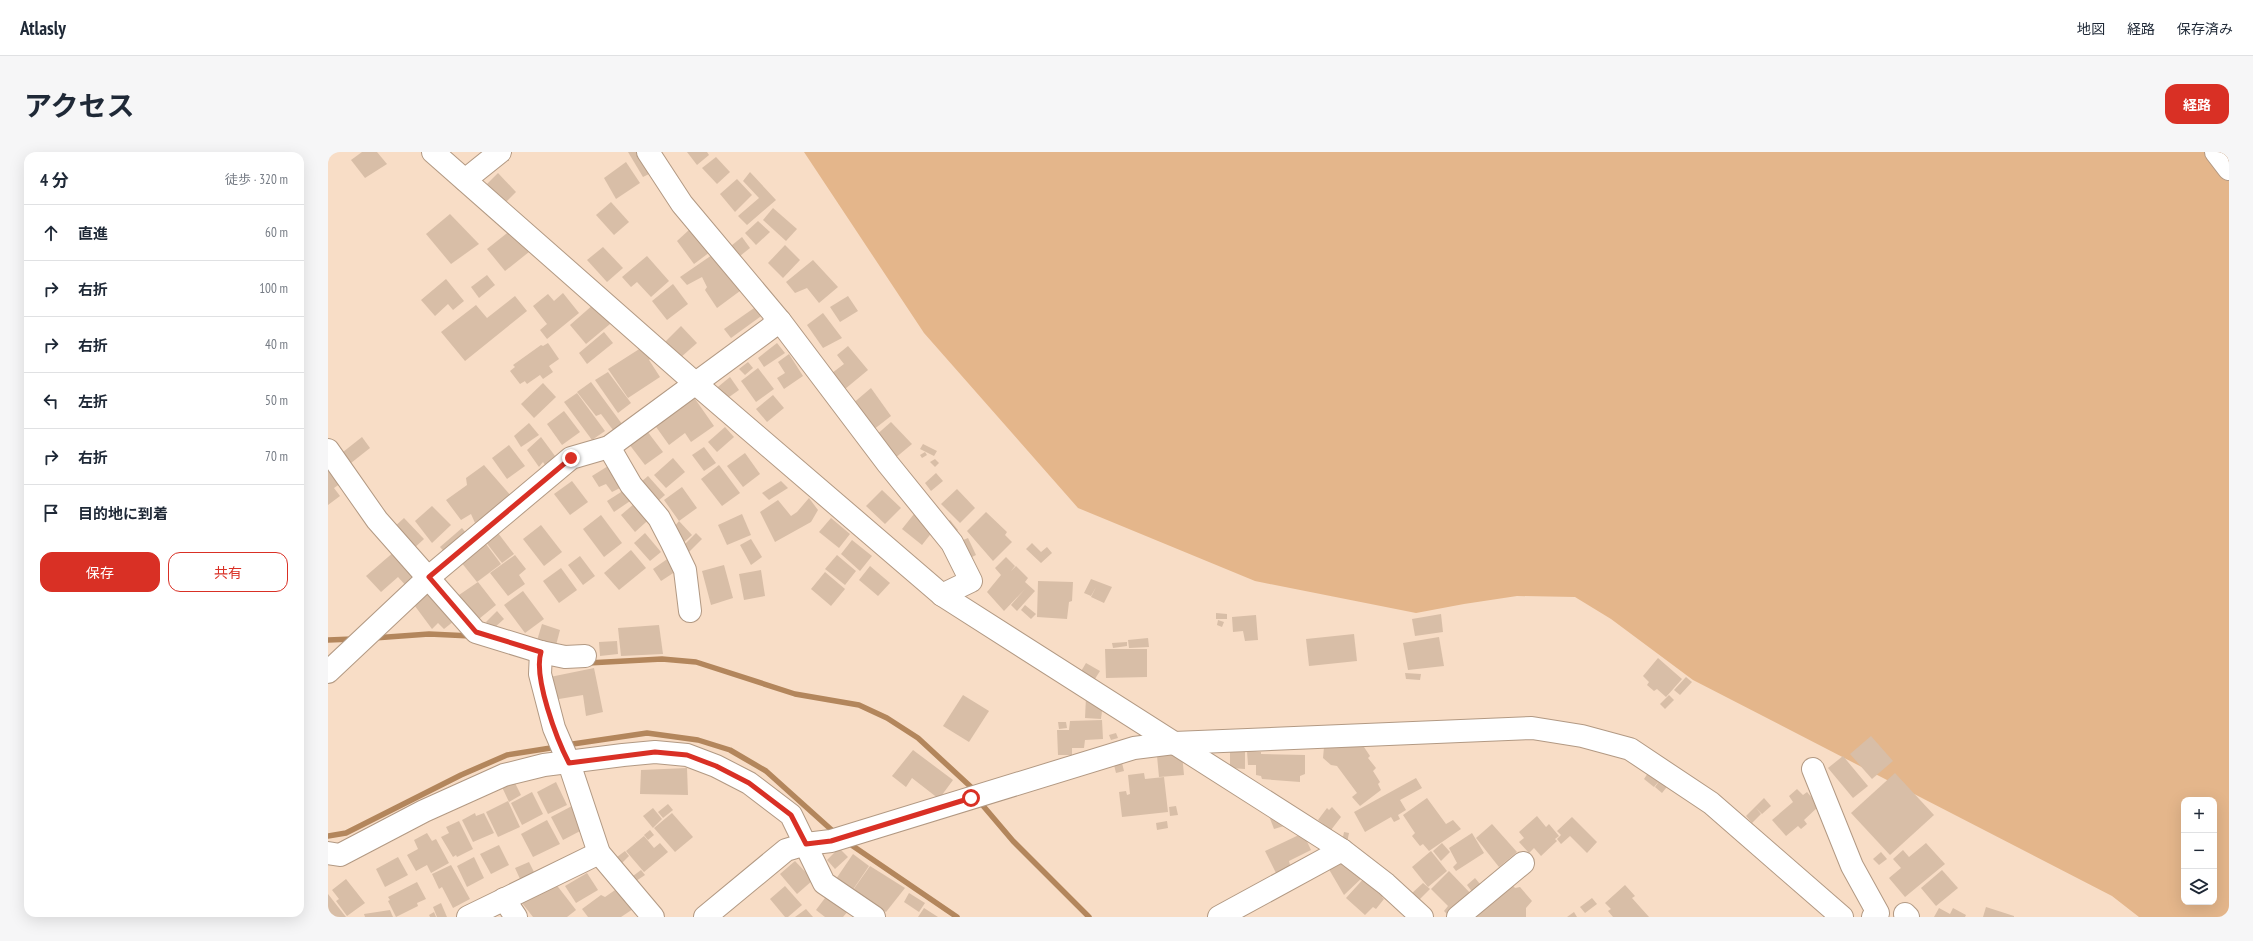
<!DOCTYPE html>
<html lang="ja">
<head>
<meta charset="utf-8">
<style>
	:root { --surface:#fff; --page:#f6f6f7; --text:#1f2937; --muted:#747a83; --line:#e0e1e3; --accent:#d93025 }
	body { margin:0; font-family:"PT Sans Narrow","Noto Sans JP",sans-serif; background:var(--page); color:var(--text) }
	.controls { position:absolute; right:12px; bottom:12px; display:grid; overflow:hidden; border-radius:8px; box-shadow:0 4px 16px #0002 }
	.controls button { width:36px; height:36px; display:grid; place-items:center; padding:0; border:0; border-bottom:1px solid var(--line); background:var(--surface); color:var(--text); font:20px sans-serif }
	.stop { position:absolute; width:12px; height:12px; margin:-9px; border:3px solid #d93025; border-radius:50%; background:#fff }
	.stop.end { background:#d93025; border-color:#fff; box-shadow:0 1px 4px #0008 }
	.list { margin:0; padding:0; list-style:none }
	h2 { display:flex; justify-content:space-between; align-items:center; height:52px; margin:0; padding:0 16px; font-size:17px }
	h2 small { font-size:13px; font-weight:400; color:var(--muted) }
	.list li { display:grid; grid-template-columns:26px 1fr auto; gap:12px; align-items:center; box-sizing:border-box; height:56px; padding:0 16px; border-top:1px solid var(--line) }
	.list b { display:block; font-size:15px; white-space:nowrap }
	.list em { font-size:13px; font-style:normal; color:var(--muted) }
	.actions { display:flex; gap:8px; padding:12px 16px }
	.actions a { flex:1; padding:9px 0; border:1px solid var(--accent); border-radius:12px; text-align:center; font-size:14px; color:var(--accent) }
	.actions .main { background:var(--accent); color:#fff }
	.icon { flex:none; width:22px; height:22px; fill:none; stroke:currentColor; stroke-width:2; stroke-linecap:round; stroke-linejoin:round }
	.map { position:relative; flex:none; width:1901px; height:765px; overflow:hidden; border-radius:12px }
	header { display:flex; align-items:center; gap:24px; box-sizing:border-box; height:56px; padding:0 20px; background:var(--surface); border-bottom:1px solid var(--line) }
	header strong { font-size:19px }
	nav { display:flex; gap:22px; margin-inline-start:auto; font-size:14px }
	.intro { display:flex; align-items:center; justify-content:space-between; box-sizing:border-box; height:96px; padding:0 24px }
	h1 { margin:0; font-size:28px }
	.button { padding:10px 18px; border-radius:12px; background:var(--accent); color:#fff; font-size:14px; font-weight:700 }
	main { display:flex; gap:24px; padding:0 24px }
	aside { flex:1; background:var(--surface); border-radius:12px; box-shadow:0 4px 16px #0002 }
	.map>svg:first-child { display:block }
	.green { fill:#e4b68b; fill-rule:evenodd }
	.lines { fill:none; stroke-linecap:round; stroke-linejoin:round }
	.stream { stroke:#b3865c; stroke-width:5.5 }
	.building { fill:#d8bea7 }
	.minor-casing { stroke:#b29983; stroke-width:24 }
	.minor { stroke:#fff; stroke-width:22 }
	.route { stroke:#d93025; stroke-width:5 }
</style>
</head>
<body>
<header>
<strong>Atlasly</strong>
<nav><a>地図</a><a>経路</a><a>保存済み</a></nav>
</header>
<div class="intro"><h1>アクセス</h1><a class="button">経路</a></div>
<main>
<aside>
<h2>4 分<small>徒歩 · 320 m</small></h2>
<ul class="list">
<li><svg class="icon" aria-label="ahead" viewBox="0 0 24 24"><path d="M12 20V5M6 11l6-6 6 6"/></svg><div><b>直進</b></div><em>60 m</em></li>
<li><svg class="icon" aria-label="right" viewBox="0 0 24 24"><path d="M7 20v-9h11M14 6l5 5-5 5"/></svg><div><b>右折</b></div><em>100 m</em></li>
<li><svg class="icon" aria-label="right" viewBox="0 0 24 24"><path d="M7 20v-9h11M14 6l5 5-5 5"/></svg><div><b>右折</b></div><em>40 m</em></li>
<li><svg class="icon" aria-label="left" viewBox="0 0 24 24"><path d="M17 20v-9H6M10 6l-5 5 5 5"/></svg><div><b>左折</b></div><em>50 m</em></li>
<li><svg class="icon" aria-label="right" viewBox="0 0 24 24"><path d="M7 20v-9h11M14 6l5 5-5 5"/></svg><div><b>右折</b></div><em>70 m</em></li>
<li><svg class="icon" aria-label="arrive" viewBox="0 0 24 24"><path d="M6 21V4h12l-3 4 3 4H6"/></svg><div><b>目的地に到着</b></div></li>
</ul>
<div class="actions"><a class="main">保存</a><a>共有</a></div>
</aside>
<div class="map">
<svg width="1901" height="765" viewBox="0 0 1901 765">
	<rect width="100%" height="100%" fill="#f8ddc6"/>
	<path class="green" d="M476 0H1901V765H1811L1784 744 1365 528 1283 467 1247 445 1189 444 1136 452 1088 461 927 429 750 356 596 181ZM1856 648H1886V750H1856Z"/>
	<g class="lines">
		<g class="stream">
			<polyline points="46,486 101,482 143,484"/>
			<polyline points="0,488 25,487"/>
			<polyline points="260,511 334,507 368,510 467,542 531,553 559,566 590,586 643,635 646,640"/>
			<polyline points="238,593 319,581 370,588 402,598 438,619 507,681"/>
			<polyline points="651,649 685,689 761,765"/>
			<polyline points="0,684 18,681 133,623 179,603 229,595"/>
			<polyline points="519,690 629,765"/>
		</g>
	</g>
	<g class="building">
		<polygon points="34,0 49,0 59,12 37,26 23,8"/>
		<polygon points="300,0 312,0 325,20 315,25"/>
		<polygon points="359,0 379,0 381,3 369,13"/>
		<polygon points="388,5 402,20 389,32 374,16"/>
		<polygon points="298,10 312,31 288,47 276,26"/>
		<polygon points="422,20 448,48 419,73 410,64 431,46 415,29"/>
		<polygon points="170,21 188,40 174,54 156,35"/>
		<polygon points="409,27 424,43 407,60 392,42"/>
		<polygon points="283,50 301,70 286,83 268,63"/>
		<polygon points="445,56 469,77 458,89 435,68"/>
		<polygon points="122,62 151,92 123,112 98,82"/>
		<polygon points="430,69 442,80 428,93 417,81"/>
		<polygon points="362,77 382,100 366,112 349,89"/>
		<polygon points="183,78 201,100 177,119 159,97"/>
		<polygon points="414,85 422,96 407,108 398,98"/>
		<polygon points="457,93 472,108 455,126 440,111"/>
		<polygon points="275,95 295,116 279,130 259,108"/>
		<polygon points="384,103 416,136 389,156 377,138 379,135 374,125 359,133 352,125"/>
		<polygon points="319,104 341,129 323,145 309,130 303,135 294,125"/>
		<polygon points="485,108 510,135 491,151 479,136 467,141 458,130"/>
		<polygon points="159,123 167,133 151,146 143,135"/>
		<polygon points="118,127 136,149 125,158 120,152 107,164 93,148"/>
		<polygon points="345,132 360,152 339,168 324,149"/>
		<polygon points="235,141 251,161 219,187 212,178 219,172 205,154 220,142 226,149"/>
		<polygon points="187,144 199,159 137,209 113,180 148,153 159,166"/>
		<polygon points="520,144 530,159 512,170 502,155"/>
		<polygon points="266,152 282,172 258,192 242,173"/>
		<polygon points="429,154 436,162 403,186 396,177"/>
		<polygon points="495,161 514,186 495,196 479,173"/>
		<polygon points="353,174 369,191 352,206 337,190"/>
		<polygon points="276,180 285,191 259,212 251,201"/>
		<polygon points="220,191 231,207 221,214 225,220 215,227 212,223 199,232 190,220 197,229 192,232 182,219 187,215 185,213 213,193 215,194"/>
		<polygon points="449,191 457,201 436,215 430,206"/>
		<polygon points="316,194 324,205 321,208 332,225 300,246 280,217"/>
		<polygon points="520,194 540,218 517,237 504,221 516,212 509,203"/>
		<polygon points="461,202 475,224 456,237 449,226 457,221 450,210"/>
		<polygon points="420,210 425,216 417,223 411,217"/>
		<polygon points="430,216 446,237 428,250 413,229"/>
		<polygon points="280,220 303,251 290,261 267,228"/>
		<polygon points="402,225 411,238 394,250 385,239"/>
		<polygon points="263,230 294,272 285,278 273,262 268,264 249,240"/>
		<polygon points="215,231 228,245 206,266 193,252"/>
		<polygon points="543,236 563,264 545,278 523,253"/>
		<polygon points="249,241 277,279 264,288 236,250"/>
		<polygon points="445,243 456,256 439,270 428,257"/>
		<polygon points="365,244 386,274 363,290 357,281 341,293 326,272"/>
		<polygon points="236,259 252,280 234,293 219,272"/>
		<polygon points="563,270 584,292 566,307 546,285"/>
		<polygon points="201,271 211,283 193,295 186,284"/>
		<polygon points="397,275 406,285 389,300 380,290"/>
		<polygon points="319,279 335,300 317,313 301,292"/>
		<polygon points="34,285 42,296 23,311 15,300"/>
		<polygon points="213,285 230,308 219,316 215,310 211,315 199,298"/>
		<polygon points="595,292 609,299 606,304 592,297"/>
		<polygon points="181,293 197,314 179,327 164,306"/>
		<polygon points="376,295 388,311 376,319 364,303"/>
		<polygon points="597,300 599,303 594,306 592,303"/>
		<polygon points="417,301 432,322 415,335 399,314"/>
		<polygon points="345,306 357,320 338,336 326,323"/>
		<polygon points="607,307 611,311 607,315 602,310"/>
		<polygon points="285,311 298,333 284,340 278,332 271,335 264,324"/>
		<polygon points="156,313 184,345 147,371 143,362 133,368 118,348 139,333 138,326"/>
		<polygon points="391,313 412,341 394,354 373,327"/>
		<polygon points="6,315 16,329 6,336 12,344 0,353 0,319"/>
		<polygon points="608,321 615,329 603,339 597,331"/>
		<polygon points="320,324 337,343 323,355 306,336"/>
		<polygon points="244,329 260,350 242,363 226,342"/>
		<polygon points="453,329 460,336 441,348 434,341"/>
		<polygon points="301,335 308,345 286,360 279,349"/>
		<polygon points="354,335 369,356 351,369 364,383 353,393 342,380 351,369 336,348"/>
		<polygon points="629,337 647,356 632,371 613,352"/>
		<polygon points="554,338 573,356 557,372 538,354"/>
		<polygon points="313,346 327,362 307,380 293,363"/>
		<polygon points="481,346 490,358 483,370 447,390 432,360 450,348 463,364 469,360"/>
		<polygon points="104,354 123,373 104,391 87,369"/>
		<polygon points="658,360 679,380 677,383 684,390 665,409 639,379"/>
		<polygon points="414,362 423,383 399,393 390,373"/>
		<polygon points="586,362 605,379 594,393 574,377"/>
		<polygon points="273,363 294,391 276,405 255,377"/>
		<polygon points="76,366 96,387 84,398 64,377"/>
		<polygon points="503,366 522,382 511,396 491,380"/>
		<polygon points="622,368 630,378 626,382 618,371"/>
		<polygon points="213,373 234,400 216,414 195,387"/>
		<polygon points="134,376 143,387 121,405 112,395"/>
		<polygon points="170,381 186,402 174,411 157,389"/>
		<polygon points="317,381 333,400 322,409 306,391"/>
		<polygon points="368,381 374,387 357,404 351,398"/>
		<polygon points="640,386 648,403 636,409 628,391"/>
		<polygon points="423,387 434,405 423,413 412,393"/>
		<polygon points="524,388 544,404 532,419 513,402"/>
		<polygon points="704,391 713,400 719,395 724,401 713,411 698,397"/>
		<polygon points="158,392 173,412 149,430 133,410"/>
		<polygon points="303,398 318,416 291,438 276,421"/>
		<polygon points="67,399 92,427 81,437 70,425 53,440 38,424"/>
		<polygon points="187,403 198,417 191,423 197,432 180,444 162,421"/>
		<polygon points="345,403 353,416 333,429 325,417"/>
		<polygon points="509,403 528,419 517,433 497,417"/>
		<polygon points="252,404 267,424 255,433 240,413"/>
		<polygon points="678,405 687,414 683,419 688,414 700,426 697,430 707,439 689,459 683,453 697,437 676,459 659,440 673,423 667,416"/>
		<polygon points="396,413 405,446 383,453 374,419"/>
		<polygon points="542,414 562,431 550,444 531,428"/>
		<polygon points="233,416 249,438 231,451 215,429"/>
		<polygon points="433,418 437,444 416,448 411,422"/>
		<polygon points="497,420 517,437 503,454 483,437"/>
		<polygon points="763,427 784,435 776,451 763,445 768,435 763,444 756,441"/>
		<polygon points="710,429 745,430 744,449 741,450 739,467 709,465"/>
		<polygon points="150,430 168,453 146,471 140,455 131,443"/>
		<polygon points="101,437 126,469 116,477 110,471 104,477 84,450"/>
		<polygon points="195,439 216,467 197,481 176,453"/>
		<polygon points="697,453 708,462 703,467 693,458"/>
		<polygon points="169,459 176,467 165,477 158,470"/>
		<polygon points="888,461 899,462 899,467 888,467"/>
		<polygon points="1113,462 1115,480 1087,484 1084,467"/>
		<polygon points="928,463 930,488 917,489 915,479 905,480 904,465"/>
		<polygon points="890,468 896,470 894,475 889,473"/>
		<polygon points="214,472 232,478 227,497 208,492"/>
		<polygon points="331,473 335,502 293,504 290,476"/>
		<polygon points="1026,482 1029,509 981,514 978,487"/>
		<polygon points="1111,485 1116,514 1080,518 1075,491"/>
		<polygon points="820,486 821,495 801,496 800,488"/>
		<polygon points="289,489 290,502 272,504 271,490"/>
		<polygon points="799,490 799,494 785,496 784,491"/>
		<polygon points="777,497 819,497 819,525 778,526"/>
		<polygon points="1330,506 1354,527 1338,545 1329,537 1326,539 1319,533 1321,530 1315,524"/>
		<polygon points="758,511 772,519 765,530 752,521"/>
		<polygon points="266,516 275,560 258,564 255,543 225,548 222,525"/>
		<polygon points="1077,521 1093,522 1092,528 1078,527"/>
		<polygon points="1358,525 1364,530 1352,543 1346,538"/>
		<polygon points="635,543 661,559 641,590 615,574"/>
		<polygon points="1341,543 1346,548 1337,557 1332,552"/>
		<polygon points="758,545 775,551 773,567 757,566"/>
		<polygon points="774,568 775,587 757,588 756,596 744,596 744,603 730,603 729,578 741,578 742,569"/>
		<polygon points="730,570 738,570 739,576 731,577"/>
		<polygon points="788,581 790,586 783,588 781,583"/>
		<polygon points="1543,584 1565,609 1544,627 1522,602"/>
		<polygon points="996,595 1036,595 1042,604 1040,606 1048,616 1045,619 1052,630 1050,632 1053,638 1032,654 1024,645 1029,641 1009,614 1003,613 995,606"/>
		<polygon points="585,598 625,628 611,647 584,626 578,635 564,624"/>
		<polygon points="919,599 933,600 933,602 977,603 977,622 972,624 972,630 934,627 933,624 928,623 928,613 920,613"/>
		<polygon points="902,600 917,600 917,617 902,616"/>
		<polygon points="854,602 856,623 831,625 829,604"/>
		<polygon points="1515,604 1540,634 1525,646 1500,616"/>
		<polygon points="793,607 796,619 788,621 785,609"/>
		<polygon points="359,616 360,643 312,642 313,618"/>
		<polygon points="1322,618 1342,631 1334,641 1327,635 1332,628 1326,635 1316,627"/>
		<polygon points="816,621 817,627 836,625 840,660 794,665 791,640 798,639 799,643 802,642 800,623"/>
		<polygon points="1567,621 1606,663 1562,703 1523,661"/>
		<polygon points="1088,626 1094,636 1072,648 1078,658 1070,663 1072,667 1066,670 1063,665 1037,680 1026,660"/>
		<polygon points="186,629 193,643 181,650 174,635"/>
		<polygon points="228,630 239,653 220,662 209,640"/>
		<polygon points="1469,637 1475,643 1479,640 1491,654 1476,668 1479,672 1473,677 1470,674 1458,684 1444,668 1465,650 1461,644"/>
		<polygon points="204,640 215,662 194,673 183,651"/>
		<polygon points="1099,646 1118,672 1125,668 1133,677 1101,699 1095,692 1092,694 1084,684 1087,681 1075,663"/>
		<polygon points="1436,646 1443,654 1434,662 1428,656 1433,662 1424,671 1418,664"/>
		<polygon points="180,649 192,675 170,685 158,660"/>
		<polygon points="340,652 345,658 335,666 330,660"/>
		<polygon points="244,654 256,677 235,688 223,665"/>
		<polygon points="848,654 850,663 842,664 841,655"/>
		<polygon points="1004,655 1013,665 1003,678 990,668 999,656 1001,658"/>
		<polygon points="325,656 334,667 325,676 315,664"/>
		<polygon points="147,661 148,664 156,661 166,681 145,690 134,668"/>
		<polygon points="344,661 365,685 347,700 326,676"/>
		<polygon points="941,664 956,674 946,677"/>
		<polygon points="1209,664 1218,675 1221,672 1231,684 1227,687 1229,689 1213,704 1206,696 1201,701 1191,690 1196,686 1191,680"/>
		<polygon points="1244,665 1269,690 1259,701 1242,684 1233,692 1229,687 1233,683 1229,679"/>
		<polygon points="219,668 232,692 205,705 193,682"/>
		<polygon points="131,669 145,697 129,705 128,703 125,705 113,685 121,681 118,675"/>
		<polygon points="839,669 840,676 829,678 828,671"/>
		<polygon points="1164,672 1189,700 1171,715 1148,686"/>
		<polygon points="322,678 326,683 320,688 316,683"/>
		<polygon points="1016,680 1021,681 1019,691 1014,690"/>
		<polygon points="99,681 104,689 108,687 121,711 103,721 99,713 88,719 79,703 90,697 86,688"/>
		<polygon points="975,681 983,698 961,709 963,717 949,723 937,699"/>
		<polygon points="1144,681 1156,701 1128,719 1125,715 1129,711 1121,696"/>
		<polygon points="316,684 326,696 332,691 340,700 334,705 328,698 334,705 316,720 298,699"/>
		<polygon points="1114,691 1122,700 1113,709 1105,699"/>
		<polygon points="1598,691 1617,712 1577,745 1561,726 1573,716 1565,707 1575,698 1581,705"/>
		<polygon points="171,693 181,713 163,722 152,702"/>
		<polygon points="511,696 520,705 507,717 499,708"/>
		<polygon points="297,699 301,704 294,711 289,705"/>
		<polygon points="1103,699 1119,719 1100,735 1084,715"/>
		<polygon points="1553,700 1559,707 1551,713 1545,707"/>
		<polygon points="525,702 541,714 524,739 508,727"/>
		<polygon points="70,705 80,723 57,735 48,717"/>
		<polygon points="146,705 156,726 139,735 129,714"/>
		<polygon points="1014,706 1037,723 1016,743 999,714"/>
		<polygon points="467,709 485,728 469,742 452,722"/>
		<polygon points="201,710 207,722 193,729 187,716"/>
		<polygon points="123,713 142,747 125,756 114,735 111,737 104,722"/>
		<polygon points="542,714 577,736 558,760 525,738"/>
		<polygon points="313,718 317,723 308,729 305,724"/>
		<polygon points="1614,718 1630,736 1608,754 1593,736"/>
		<polygon points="1121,719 1145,744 1122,765 1116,759 1120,754 1103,737"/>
		<polygon points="259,721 270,738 248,751 237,734"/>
		<polygon points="1038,724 1057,739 1054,745 1056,747 1048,757 1045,755 1037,763 1018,746"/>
		<polygon points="1147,726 1157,738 1148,745 1139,733"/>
		<polygon points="18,727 37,751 19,764 8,749 11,747 4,738"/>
		<polygon points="1179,727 1187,736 1192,735 1204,749 1198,756 1198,765 1133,765"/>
		<polygon points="89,730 98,747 89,751 90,754 68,765 60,749 62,748 60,745"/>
		<polygon points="227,731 248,758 239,765 205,765 194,751 217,734"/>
		<polygon points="1095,731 1102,737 1090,749 1083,742"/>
		<polygon points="1297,733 1307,744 1304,746 1321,765 1285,765 1280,759 1283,757 1277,751"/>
		<polygon points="457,734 474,753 460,765 457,765 442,747"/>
		<polygon points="290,736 305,757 293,765 260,765 254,757 273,743 277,745"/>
		<polygon points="581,741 597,751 591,760 576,750"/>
		<polygon points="0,742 18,765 0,765"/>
		<polygon points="500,742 521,758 515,765 497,765 488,758"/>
		<polygon points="1264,746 1269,752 1257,761 1252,755"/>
		<polygon points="113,751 119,765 109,765 105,755"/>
		<polygon points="1658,755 1686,764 1686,765 1655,765"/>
		<polygon points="596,756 610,765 590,765"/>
		<polygon points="1611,756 1622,762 1625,756 1638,763 1637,765 1606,765"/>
		<polygon points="478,757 485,765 467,765"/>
		<polygon points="62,758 65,765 37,765 36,762"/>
		<polygon points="106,760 108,765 102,765 101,763"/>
		<polygon points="1246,760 1249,765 1239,765"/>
	</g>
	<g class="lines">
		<g class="minor-casing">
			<g id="minor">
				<polyline points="105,0 367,231 614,443 1014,698 1058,732 1094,765"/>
				<polyline points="320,0 354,52 452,169"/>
				<polyline points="1888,0 1901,17"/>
				<polyline points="137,28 172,0"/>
				<polyline points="281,295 303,333 331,366 344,391 357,418 362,459"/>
				<polyline points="0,298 49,368 148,480 213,500 237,505 257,504"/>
				<polyline points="213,500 212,522 226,576 241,611 271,701 325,765"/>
				<polyline points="0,520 101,425 243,306 281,295 452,169 560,312 624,391 643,429 614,443"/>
				<polyline points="1485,617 1524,714 1550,761 1545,765"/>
				<polyline points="0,701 12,703 96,659 176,623 216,613 295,603 327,600 359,603 388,614 421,631 463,663 496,731 546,765"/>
				<polyline points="176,747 188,765"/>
				<polyline points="1577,762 1580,765"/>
				<polyline points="140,765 271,701"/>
				<polyline points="377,765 458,698 478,692 503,689 806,596 846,591 1204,576 1254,584 1302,597 1383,651 1514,765"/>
				<polyline points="891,765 1014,698"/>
				<polyline points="1130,765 1195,711"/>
			</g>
		</g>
		<use href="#minor" class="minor"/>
	</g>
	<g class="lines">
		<path class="route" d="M243 306 101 425 148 480 213 500C205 525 229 588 241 611L327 600 359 603 388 614 421 631 463 663 478 692 503 689 643 646"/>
	</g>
</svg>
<div class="controls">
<button>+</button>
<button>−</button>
<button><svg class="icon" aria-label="layers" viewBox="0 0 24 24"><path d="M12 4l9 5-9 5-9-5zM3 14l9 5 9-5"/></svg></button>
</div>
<div class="stop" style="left:643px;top:646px"></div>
<div class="stop end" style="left:243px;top:306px"></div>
</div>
</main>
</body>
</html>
